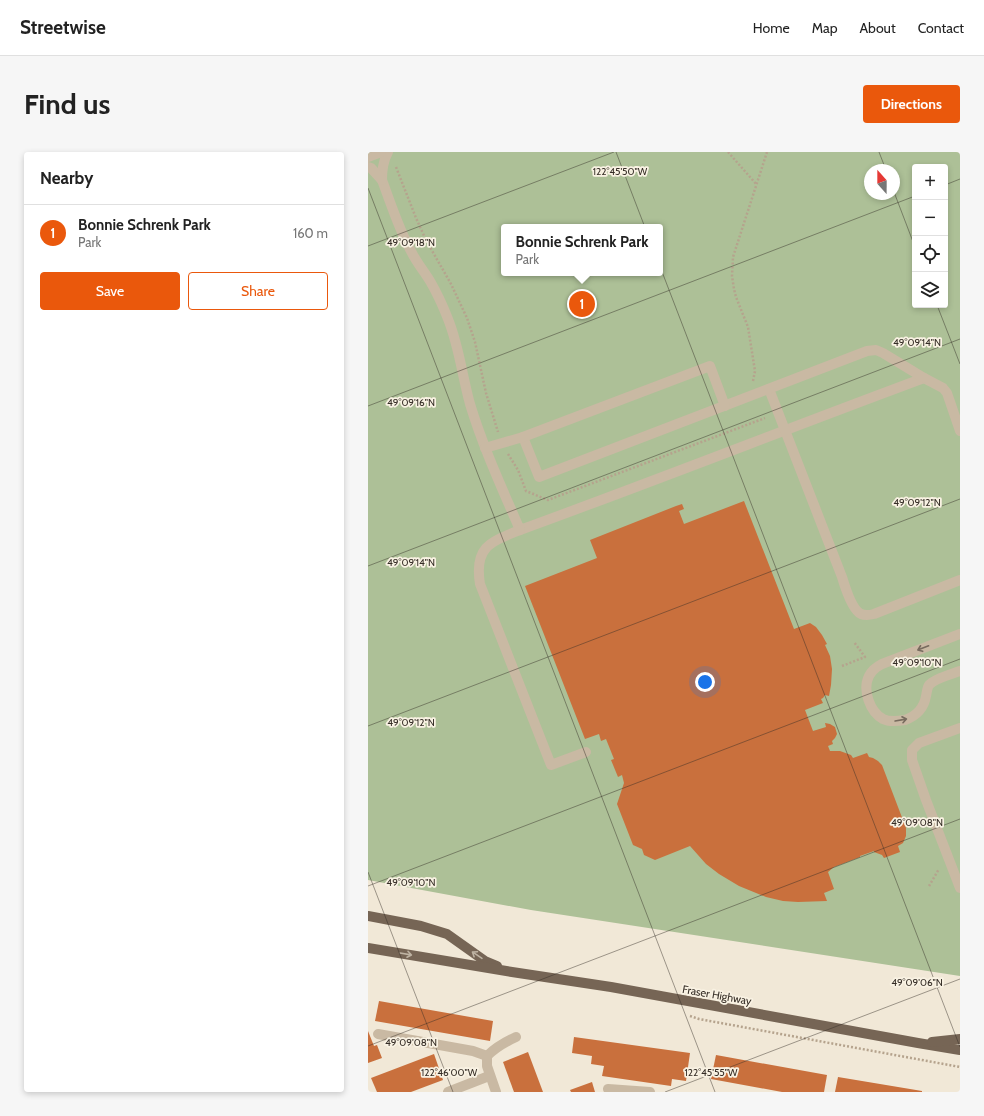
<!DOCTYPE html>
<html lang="en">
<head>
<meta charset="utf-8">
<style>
	:root { --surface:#fff; --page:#f6f6f6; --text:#222; --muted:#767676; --line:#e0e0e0; --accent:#ea580c }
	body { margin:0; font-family:Cabin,sans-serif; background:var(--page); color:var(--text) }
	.controls { position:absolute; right:12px; top:12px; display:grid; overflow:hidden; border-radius:4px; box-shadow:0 2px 6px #0003 }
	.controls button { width:36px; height:36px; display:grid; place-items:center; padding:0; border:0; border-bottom:1px solid var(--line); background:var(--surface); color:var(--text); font:20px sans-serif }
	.compass { position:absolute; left:496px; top:12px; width:36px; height:36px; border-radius:50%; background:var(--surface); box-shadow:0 2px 6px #0003; rotate:339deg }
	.you { position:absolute; left:337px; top:530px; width:14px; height:14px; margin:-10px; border:3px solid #fff; border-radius:50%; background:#1a73e8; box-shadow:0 0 0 6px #1a73e833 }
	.badge { display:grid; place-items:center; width:26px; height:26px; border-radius:50%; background:var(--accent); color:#fff; font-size:13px; font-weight:700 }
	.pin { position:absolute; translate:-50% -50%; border:2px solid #fff; box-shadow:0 1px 4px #0006 }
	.popup { position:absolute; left:133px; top:72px; width:162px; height:52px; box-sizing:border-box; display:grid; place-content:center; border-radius:4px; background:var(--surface); filter:drop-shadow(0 1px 3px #0005); font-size:13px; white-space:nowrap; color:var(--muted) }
	.popup b { font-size:15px; color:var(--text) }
	.popup::after { content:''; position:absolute; left:50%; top:100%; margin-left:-8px; border:8px solid transparent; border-top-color:var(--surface) }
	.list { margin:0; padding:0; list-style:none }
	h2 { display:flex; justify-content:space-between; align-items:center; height:52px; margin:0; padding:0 16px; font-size:17px }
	h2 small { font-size:13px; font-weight:400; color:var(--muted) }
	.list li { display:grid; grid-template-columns:26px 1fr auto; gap:12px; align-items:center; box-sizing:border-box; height:56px; padding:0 16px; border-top:1px solid var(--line) }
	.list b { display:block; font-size:15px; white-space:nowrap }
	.list p { margin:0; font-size:13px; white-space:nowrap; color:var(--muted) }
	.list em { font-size:13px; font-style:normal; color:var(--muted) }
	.actions { display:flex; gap:8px; padding:12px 16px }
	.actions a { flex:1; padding:9px 0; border:1px solid var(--accent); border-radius:4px; text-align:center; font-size:14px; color:var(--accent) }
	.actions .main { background:var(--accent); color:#fff }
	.icon { flex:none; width:22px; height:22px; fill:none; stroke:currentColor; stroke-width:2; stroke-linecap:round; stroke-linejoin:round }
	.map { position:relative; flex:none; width:592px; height:940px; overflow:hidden; border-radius:4px }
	header { display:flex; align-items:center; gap:24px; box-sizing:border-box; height:56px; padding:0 20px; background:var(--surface); border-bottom:1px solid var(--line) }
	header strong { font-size:19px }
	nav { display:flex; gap:22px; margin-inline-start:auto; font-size:14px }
	.intro { display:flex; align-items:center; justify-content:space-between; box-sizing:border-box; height:96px; padding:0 24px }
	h1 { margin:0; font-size:28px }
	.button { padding:10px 18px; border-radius:4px; background:var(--accent); color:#fff; font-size:14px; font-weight:700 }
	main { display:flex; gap:24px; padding:0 24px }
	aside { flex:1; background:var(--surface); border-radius:4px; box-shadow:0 2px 6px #0003 }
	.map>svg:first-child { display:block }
	.green { fill:#adc097; fill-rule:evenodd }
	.building { fill:#c9703d }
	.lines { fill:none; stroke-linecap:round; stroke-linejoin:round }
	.path { stroke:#b5a38d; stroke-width:2.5; stroke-dasharray:2 2; stroke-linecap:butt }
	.minor { stroke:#c9b9a3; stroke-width:10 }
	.major { stroke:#766555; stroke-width:10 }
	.oneway { stroke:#776b5e }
	.oneway2 { stroke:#beb3a3 }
	.ticks { fill:none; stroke:#342c25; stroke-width:1; stroke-opacity:0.45 }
	.labels { text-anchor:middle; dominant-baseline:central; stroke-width:3.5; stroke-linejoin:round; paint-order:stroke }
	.street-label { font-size:11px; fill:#342c25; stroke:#f9f2e3 }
	.ticks-label { font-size:10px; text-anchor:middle; fill:#342c25; stroke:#f9f2e3; stroke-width:3.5; stroke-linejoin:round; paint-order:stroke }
</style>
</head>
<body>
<header>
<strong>Streetwise</strong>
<nav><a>Home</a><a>Map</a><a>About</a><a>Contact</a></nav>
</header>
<div class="intro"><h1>Find us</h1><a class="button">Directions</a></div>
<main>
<aside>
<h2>Nearby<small></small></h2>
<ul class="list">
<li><span class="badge">1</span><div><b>Bonnie Schrenk Park</b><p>Park</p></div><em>160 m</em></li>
</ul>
<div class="actions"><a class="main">Save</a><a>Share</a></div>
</aside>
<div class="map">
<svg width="592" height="940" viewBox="0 0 592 940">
	<rect width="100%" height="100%" fill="#f1e8d7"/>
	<path class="green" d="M0 0H592V824L163 758 0 728ZM547 15H577V153H547ZM502 18H526V42H502ZM136 75H292V121H136Z"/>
	<g class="building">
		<polygon points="376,349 426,477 442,471 448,475 454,483 459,492 457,493 462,504 464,517 463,533 461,544 457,543 455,546 453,547 455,551 437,558 445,579 458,575 457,571 462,572 467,575 469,582 467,586 464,589 465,592 460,594 462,599 472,599 483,603 485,606 499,601 501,605 505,606 510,609 514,613 538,676 538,684 535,691 530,694 532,700 516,706 514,703 506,700 506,699 492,704 492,705 466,715 460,720 466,737 456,741 459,749 430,750 415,749 398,745 371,734 351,722 338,712 322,694 287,708 276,703 274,697 265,693 249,652 256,631 254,623 250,625 243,608 246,607 238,587 233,589 231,582 217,587 157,434 229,406 222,388 308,354 314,352 316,357 311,359 316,372"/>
		<polygon points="11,849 125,869 122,889 7,869"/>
		<polygon points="0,879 6,894 9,893 14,906 0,911"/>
		<polygon points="206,885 322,901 318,929 304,927 303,934 234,924 236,914 223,912 224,904 204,901"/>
		<polygon points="160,900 175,940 146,940 135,910"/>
		<polygon points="66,902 75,928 43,940 9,940 3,926"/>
		<polygon points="348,903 459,923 456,940 414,940 343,927"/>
		<polygon points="470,925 554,939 554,940 467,940"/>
		<polygon points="224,930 227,940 203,940 202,938"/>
	</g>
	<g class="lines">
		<g class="path">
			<polyline points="360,0 389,33"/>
			<polyline points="28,15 48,66 58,88 83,132 99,166 107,190 118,241 130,280"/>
			<polyline points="385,229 387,219 380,175 368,145 366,137 364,124 365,105 399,0"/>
			<polyline points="140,302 150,318 158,339 180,348 397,266"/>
			<polyline points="474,514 497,505 486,490"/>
			<polyline points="561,734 571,717"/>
			<polyline points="322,864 331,867 592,915"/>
		</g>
		<g class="minor">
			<path d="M20 0C15 9 14 18 14 28 23 52 31 78 44 101 49 111 56 119 62 129 69 141 75 154 80 167 91 194 94 223 102 252 115 295 134 336 152 378 287 329 421 276 556 226L575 236 579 241 592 279"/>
			<polyline points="0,5 13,0"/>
			<polyline points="0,15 3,16 14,28"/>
			<path d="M401 237 474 425C477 435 484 458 493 462 498 464 502 463 506 462L592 428"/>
			<polyline points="155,285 171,325 499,199 508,198 515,201 556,226"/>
			<polyline points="117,296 155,285 342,214 357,254"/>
			<path d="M152 378C122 390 106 395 112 432L183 613 218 600"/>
			<path d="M592 482 514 512C508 515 504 518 501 524 494 538 502 560 515 567 521 570 531 569 537 568 548 564 556 556 558 544 559 540 559 536 561 533 567 526 584 522 592 519"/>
			<polyline points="592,576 551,591 544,598 544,608 558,648 592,736"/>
			<polyline points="10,882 105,899 119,904"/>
			<polyline points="80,940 121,924"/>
			<path d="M128 940 119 914V904C127 896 137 890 148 885"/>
			<polyline points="242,940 240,937 282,940"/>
		</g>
		<g class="major">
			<polyline points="0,764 53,774 79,782 117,809 129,814"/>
			<polyline points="0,796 144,820 243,835 550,891 592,898"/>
			<polyline points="564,890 592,887"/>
		</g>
	</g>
	<defs><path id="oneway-shaft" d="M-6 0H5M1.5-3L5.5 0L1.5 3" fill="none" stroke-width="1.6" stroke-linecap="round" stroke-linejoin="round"/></defs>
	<g class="oneway">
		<use href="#oneway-shaft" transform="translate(555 496) rotate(159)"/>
		<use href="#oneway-shaft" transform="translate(533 568) rotate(-10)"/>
	</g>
	<g class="oneway2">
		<use href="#oneway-shaft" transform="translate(38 802) rotate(10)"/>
		<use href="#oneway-shaft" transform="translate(109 803) rotate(-146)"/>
	</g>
	<path class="ticks" d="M248 0 592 895M511 0 518 18M577 33 592 27M0 36 347 940M526 40 547 95M0 94 246 0M569 153 592 212M0 254 547 44M0 414 592 187M0 574 592 347M0 720 85 940M0 734 592 507M0 894 592 667M297 940 592 827"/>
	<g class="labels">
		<g class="street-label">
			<text transform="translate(349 843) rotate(10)">Fraser Highway</text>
		</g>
	</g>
	<g class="ticks-label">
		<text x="252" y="23">122°45'50"W</text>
		<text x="43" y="94">49°09'18"N</text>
		<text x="549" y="194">49°09'14"N</text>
		<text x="43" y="254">49°09'16"N</text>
		<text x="549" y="354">49°09'12"N</text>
		<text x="43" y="414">49°09'14"N</text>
		<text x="549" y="514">49°09'10"N</text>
		<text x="43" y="574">49°09'12"N</text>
		<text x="549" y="674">49°09'08"N</text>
		<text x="43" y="734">49°09'10"N</text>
		<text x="549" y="834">49°09'06"N</text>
		<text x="43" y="894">49°09'08"N</text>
		<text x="81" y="924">122°46'00"W</text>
		<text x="343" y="924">122°45'55"W</text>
	</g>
</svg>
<div class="controls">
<button>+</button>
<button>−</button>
<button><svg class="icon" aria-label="locate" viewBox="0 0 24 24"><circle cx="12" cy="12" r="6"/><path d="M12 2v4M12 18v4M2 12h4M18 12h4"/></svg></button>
<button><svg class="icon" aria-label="layers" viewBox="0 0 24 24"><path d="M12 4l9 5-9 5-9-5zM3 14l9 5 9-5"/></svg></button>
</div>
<svg class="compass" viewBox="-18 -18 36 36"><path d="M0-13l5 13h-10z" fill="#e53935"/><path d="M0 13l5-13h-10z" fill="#767676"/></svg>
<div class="you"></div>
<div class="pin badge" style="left:214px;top:152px">1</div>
<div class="popup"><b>Bonnie Schrenk Park</b>Park</div>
</div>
</main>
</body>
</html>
